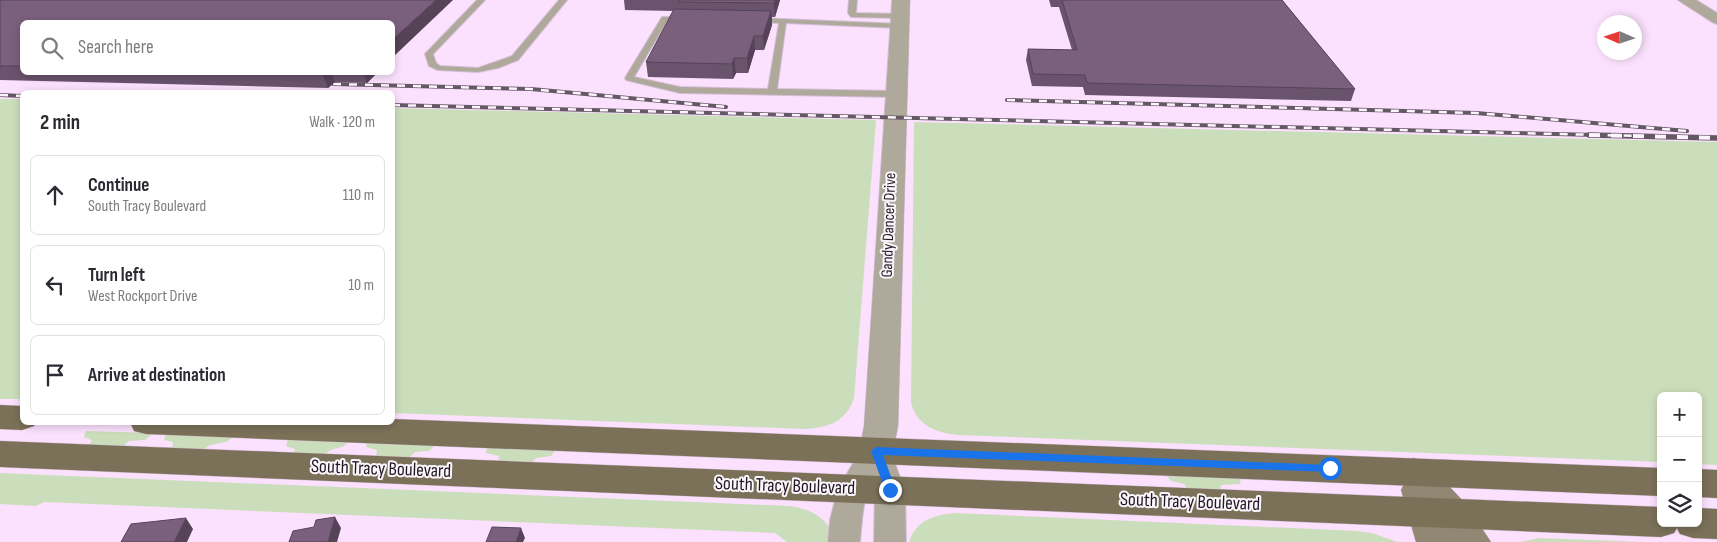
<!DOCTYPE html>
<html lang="en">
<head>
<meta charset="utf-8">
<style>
	:root { --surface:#fff; --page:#f2f2f3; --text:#2b2b33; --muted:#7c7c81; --line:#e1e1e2 }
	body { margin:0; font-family:"Sofia Sans Condensed",sans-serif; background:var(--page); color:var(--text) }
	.controls { position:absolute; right:15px; bottom:15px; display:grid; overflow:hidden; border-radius:8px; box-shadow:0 2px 8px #0003 }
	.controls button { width:45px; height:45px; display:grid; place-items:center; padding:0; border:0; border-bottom:1px solid var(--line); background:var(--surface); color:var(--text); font:25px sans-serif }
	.compass { position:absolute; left:1597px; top:15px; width:45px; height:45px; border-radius:50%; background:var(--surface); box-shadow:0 2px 8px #0003; rotate:273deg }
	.stop { position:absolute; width:15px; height:15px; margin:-11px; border:4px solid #1a73e8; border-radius:50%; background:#fff }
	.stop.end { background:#1a73e8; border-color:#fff; box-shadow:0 1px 5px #0008 }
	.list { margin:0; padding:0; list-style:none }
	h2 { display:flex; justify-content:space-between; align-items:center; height:65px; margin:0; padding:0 20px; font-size:21px }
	h2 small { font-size:16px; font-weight:400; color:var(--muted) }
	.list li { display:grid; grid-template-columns:32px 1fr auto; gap:15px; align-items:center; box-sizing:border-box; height:80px; margin:0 10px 10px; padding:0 10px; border:1px solid var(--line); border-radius:8px }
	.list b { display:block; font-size:19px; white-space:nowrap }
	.list p { margin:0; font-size:16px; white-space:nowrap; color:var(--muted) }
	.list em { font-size:16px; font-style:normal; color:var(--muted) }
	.icon { flex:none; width:28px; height:28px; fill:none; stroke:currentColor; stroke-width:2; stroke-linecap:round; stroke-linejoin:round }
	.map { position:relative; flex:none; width:1717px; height:542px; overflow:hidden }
	.search { position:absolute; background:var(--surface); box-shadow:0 2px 8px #0003; left:20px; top:20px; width:375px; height:55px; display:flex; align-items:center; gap:12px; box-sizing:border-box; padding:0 18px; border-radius:8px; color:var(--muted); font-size:19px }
	.panel { position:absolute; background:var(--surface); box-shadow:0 2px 8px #0003; left:20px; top:90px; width:375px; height:335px; border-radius:8px }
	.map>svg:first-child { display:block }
	.green { fill:#cbdebb }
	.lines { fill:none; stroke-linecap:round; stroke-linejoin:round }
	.service-casing { stroke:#d4bdd6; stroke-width:2 }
	.minor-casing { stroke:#d4bdd6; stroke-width:2 }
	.tertiary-casing { stroke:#d4bdd6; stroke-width:1 }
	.secondary-casing { stroke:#d4bdd6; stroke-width:1 }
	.primary-casing { stroke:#d4bdd6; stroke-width:1 }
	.service { fill:#aea99b; fill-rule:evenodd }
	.minor { fill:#aea99b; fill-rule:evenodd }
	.tertiary { fill:#aea99b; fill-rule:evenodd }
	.secondary { fill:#918874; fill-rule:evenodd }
	.primary { fill:#7b7159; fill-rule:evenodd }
	.rail-far1-casing { stroke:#655766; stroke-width:4 }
	.rail-casing { stroke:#655766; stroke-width:5.5 }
	.rail-far1 { stroke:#fcf6fc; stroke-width:2.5; stroke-dasharray:8; stroke-linecap:butt }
	.rail { stroke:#fcf6fc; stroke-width:4; stroke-dasharray:11; stroke-linecap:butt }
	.wall { fill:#6a536c }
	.shaded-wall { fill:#564358 }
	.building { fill:#7b607d; stroke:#564358 }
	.route { fill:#1a73e8 }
	.labels { text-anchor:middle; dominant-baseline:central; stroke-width:4; stroke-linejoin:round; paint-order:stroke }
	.street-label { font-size:16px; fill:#211822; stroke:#fcf6fc }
	.near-street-label { font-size:19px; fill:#211822; stroke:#fcf6fc }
</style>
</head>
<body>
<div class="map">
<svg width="1717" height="542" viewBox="0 0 1717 542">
	<rect width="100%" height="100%" fill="#fbe1fd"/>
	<g class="green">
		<rect x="0" y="99" width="22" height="300"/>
		<path d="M393 108 876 120 854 398C846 422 828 428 804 429L393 413Z"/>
		<path d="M914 122 1717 142V465L1698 464V396H1661V462L958 435C936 433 916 425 911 402Z"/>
		<polygon points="86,431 154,433 145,440 129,441 122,447 89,445 92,440 84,437"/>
		<polygon points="166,434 234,437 226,442 210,445 203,450 172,449 173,442 164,440"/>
		<path d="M288 439 349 441C342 451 331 446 325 455L293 454 295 449 286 446Z"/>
		<polygon points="367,442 435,445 429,451 415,452 409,458 376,457 377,450 366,447"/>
		<polygon points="487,446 556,449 551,456 536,458 531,463 498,462 499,456 486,453"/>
		<path d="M0 473 790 506C811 509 832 519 833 542H787L775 533 45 502 35 506 0 504Z"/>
		<polygon points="1193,475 1241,477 1240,484 1221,485 1220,492 1188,490 1184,484 1171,481 1167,476"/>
		<path d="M955 513 1357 531 1372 533 1397 542H909C916 520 934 515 955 513Z"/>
		<polygon points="1539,538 1642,542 1520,542"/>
	</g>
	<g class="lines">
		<g class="service-casing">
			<g id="service">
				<polygon points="477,0 485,0 433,54 436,63 440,66 478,68 512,56 559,0 567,0 518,60 498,68 478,72 438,70 429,66 425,54"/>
				<polygon points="849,0 857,0 856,13 900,14 904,16 900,18 851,17 848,13"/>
				<polygon points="662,17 684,17 688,19 684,21 667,21 634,77 680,87 768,89 779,23 757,22 754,22 754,18 903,24 904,26 900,28 786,23 777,89 895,91 899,94 895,97 680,93 626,80 625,78"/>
			</g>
		</g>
		<g class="minor-casing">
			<g id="minor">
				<polygon points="1678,0 1696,0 1717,13 1717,24 1712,22"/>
				<path d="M876 440 887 443 905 490 906 542H874L875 490 872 483C862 500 862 523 860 542H828L830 520 838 489 865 443Z"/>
			</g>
		</g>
		<g class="tertiary-casing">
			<polygon id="tertiary" points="892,0 910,0 898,426 893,451 888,460 876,464 864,460 859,451 864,426"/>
		</g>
		<g class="secondary-casing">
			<polygon id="secondary" points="1414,458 1426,462 1465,503 1491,542 1416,542 1401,490 1404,484 1396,472 1402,462"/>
		</g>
		<g class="primary-casing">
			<g id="primary">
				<polygon points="0,405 22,406 22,422 36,422 34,426 22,430 0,429"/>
				<polygon points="392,419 1661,468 1661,496 146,434 134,431 130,422 392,422"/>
				<polygon points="0,441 1661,507 1661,523 1698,523 1698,508 1717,509 1717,539 1693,538 1680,534 1677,528 1674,533 1661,537 0,467"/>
				<polygon points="1698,469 1717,470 1717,498 1698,497"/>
			</g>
		</g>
		<use href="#service" class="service"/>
		<use href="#minor" class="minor"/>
		<use href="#tertiary" class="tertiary"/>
		<use href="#secondary" class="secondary"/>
		<use href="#primary" class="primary"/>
		<g class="rail-far1-casing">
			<g id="rail-far1">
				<polyline points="333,84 531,89 726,107"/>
				<polyline points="0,95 22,96"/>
				<polyline points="1007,100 1476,113 1687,131"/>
				<polyline points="392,105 1639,136"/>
			</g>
		</g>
		<g class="rail-casing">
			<polyline id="rail" points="1589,135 1717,138"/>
		</g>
		<use href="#rail-far1" class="rail-far1"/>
		<use href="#rail" class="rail"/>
	</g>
	<g class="wall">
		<polygon points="0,0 22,22 22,72 378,72 367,83 335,82 328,88 0,80"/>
		<polygon points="624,0 780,0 775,17 772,17 772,25 764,50 755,50 748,73 736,73 733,79 648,77 646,62 674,11 625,10"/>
		<polygon points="1049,0 1282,0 1355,89 1351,101 1085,95 1083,87 1032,86 1026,60 1028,49 1072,50 1059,7 1051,7"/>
	</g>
	<g class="shaded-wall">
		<polygon points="436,0 453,0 392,58 392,40"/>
		<polygon points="775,0 780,0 775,17 774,3"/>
		<polygon points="771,11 772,25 764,50 763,36"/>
		<polygon points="754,36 755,50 748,73 747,58"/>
		<polygon points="734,58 736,73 733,79 732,64"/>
		<polygon points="323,72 331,72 335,82 328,88 322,73"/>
		<polygon points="363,72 378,72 367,83"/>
		<polygon points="335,517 341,528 337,542 328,542"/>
		<polygon points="186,518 193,529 187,542 174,542"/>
		<polygon points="521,528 525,538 523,542 516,542"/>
	</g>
	<g class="building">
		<polygon points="0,0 436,0 392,40 392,22 22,22 22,66 0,66"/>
		<polygon points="679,0 775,0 774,3 678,2"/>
		<polygon points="1062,0 1282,0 1355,89 1087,83 1085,75 1033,74 1028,49 1077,50"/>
		<polygon points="674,9 771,11 763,36 754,36 747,58 734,58 732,64 646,62"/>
		<polygon points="290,72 323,72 322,73"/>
		<polygon points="335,517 328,542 289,542 293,531 314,527 316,520"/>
		<polygon points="186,518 174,542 121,542 131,524"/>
		<polygon points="492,527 521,528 516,542 486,542"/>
	</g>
	<polygon class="route" points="876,447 1330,465 1335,468 1330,472 883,455 896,490 890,494 885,490 871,451"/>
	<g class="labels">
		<g class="street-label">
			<text transform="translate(889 225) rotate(-88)">Gandy Dancer Drive</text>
		</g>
		<g class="near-street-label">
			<text transform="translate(381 469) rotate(2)">South Tracy Boulevard</text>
			<text transform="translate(785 486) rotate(2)">South Tracy Boulevard</text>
			<text transform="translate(1190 502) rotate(2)">South Tracy Boulevard</text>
		</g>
	</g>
</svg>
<div class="controls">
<button>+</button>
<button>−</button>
<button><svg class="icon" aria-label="layers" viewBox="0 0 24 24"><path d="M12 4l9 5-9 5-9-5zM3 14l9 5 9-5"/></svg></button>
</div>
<svg class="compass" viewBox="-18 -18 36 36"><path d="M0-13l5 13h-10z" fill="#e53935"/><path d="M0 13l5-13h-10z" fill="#7c7c81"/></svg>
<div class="stop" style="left:1330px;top:468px"></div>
<div class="stop end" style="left:890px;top:490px"></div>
<div class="search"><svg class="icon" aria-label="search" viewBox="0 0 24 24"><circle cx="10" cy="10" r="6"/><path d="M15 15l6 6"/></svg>Search here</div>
<section class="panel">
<h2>2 min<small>Walk · 120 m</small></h2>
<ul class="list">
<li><svg class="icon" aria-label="ahead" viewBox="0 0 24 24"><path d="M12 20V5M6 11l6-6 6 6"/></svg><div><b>Continue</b><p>South Tracy Boulevard</p></div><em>110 m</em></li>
<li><svg class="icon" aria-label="left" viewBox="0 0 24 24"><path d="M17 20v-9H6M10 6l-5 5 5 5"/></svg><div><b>Turn left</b><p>West Rockport Drive</p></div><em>10 m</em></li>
<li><svg class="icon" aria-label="arrive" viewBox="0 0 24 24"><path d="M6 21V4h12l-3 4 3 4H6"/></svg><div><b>Arrive at destination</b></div></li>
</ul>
</section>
</div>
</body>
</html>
